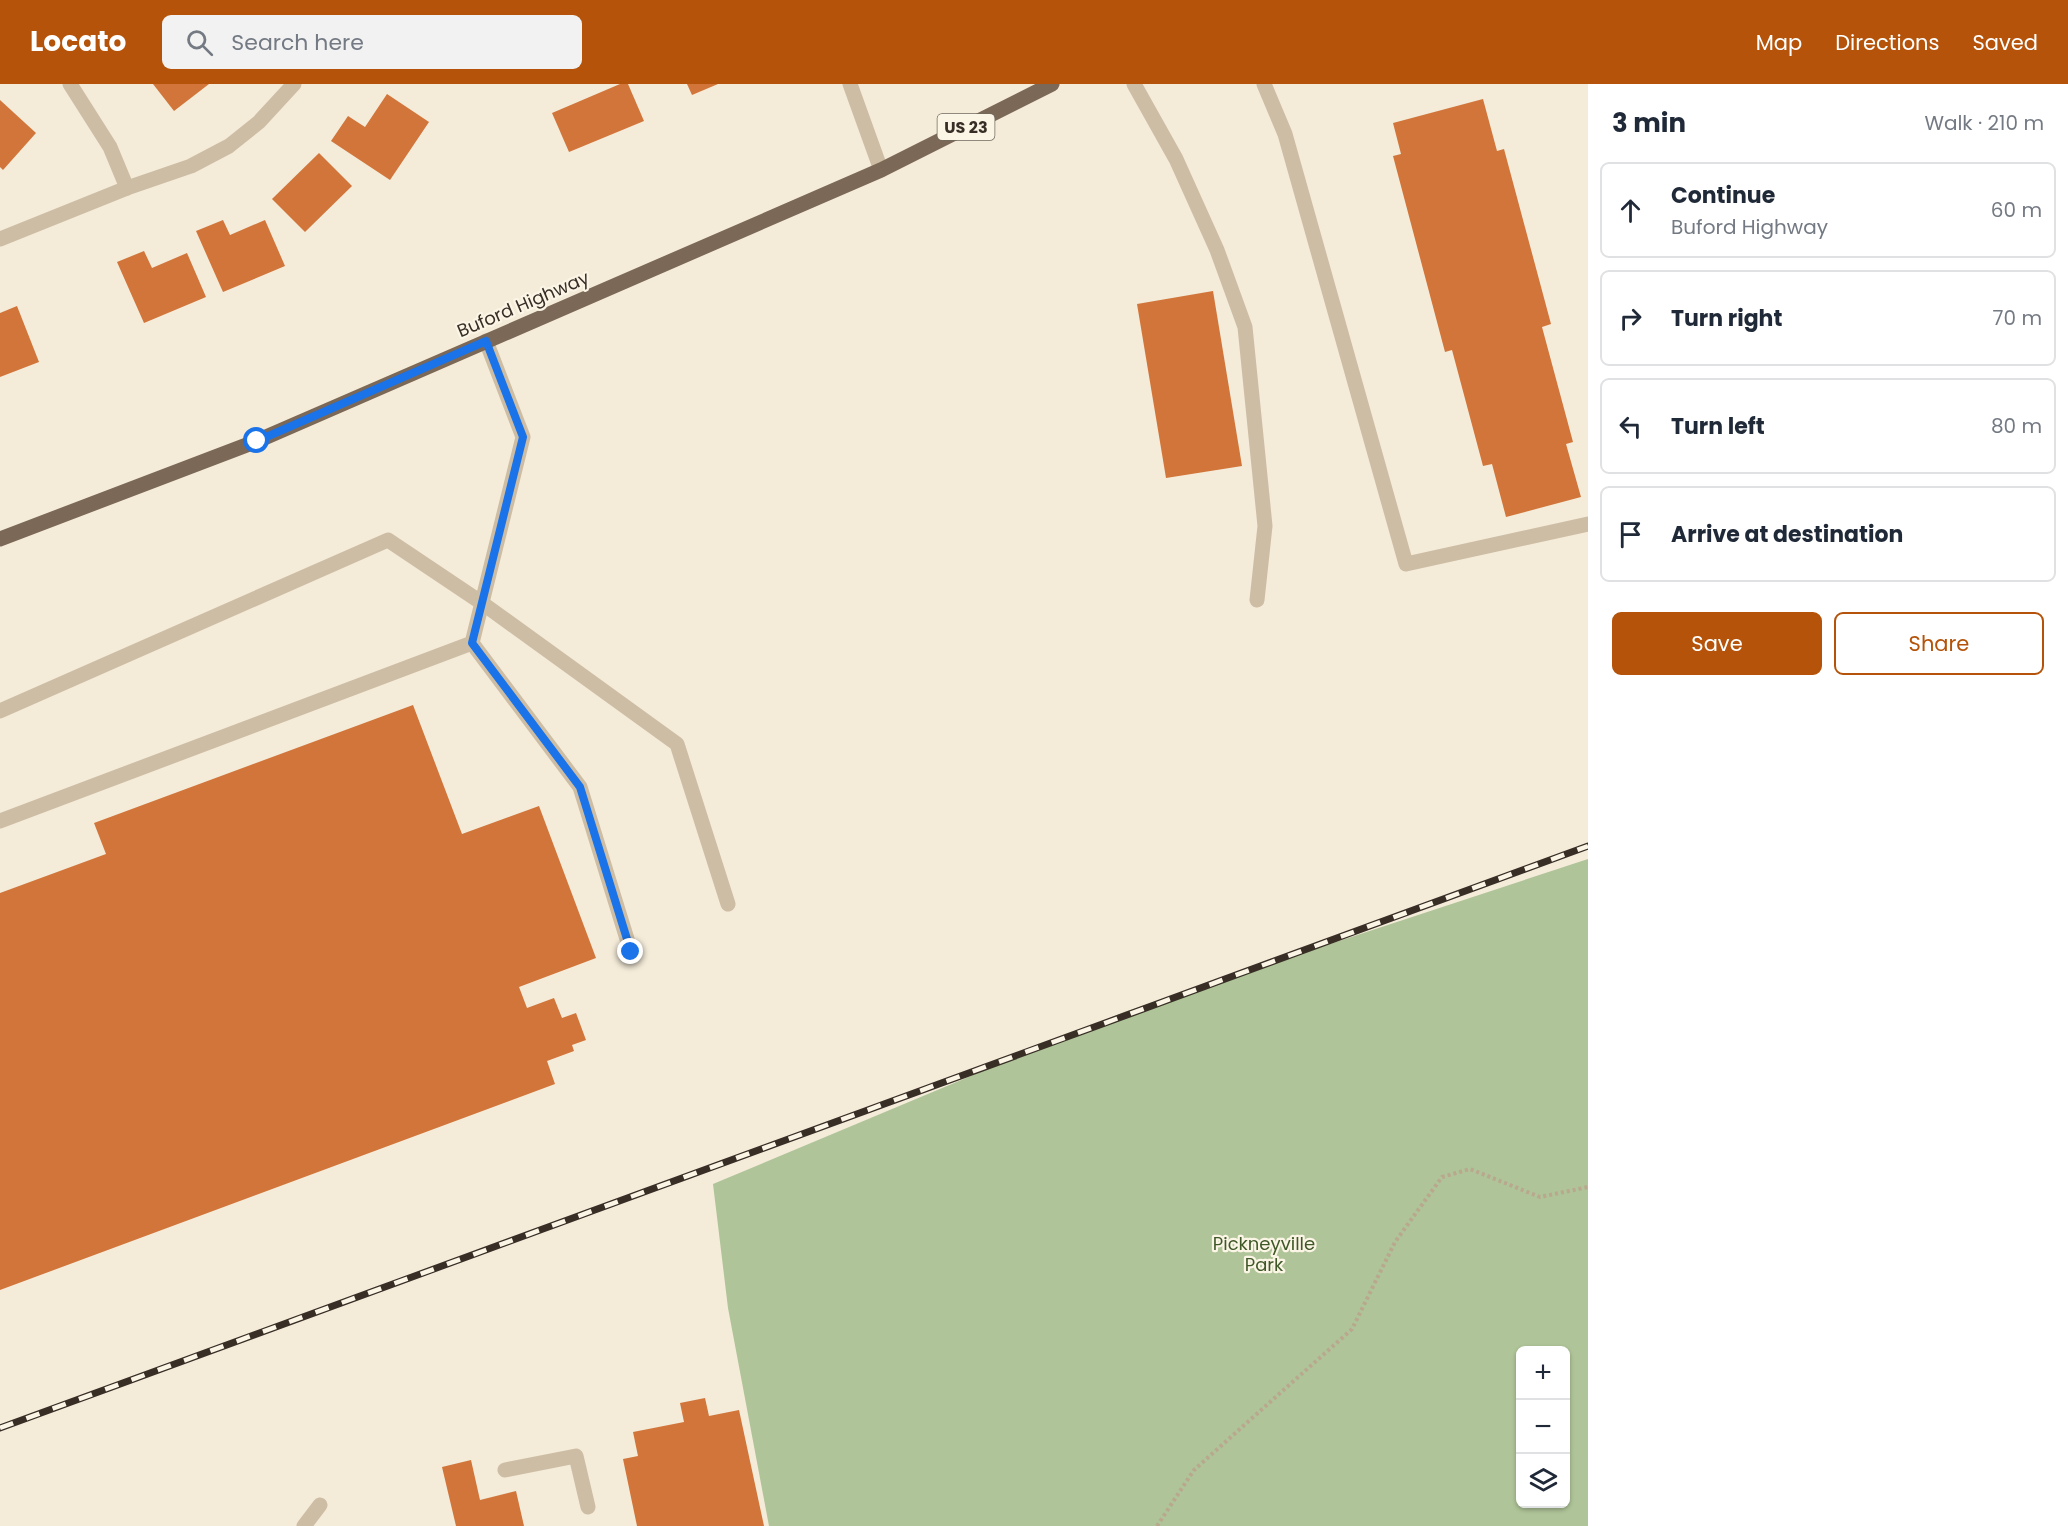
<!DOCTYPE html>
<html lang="en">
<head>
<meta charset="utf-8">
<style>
	:root { --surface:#fff; --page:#f2f2f3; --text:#1f2937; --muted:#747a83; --line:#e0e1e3; --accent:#b45309 }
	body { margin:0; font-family:Poppins,sans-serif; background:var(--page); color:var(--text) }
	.controls { position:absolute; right:18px; bottom:18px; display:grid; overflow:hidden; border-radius:9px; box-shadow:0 2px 4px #0004 }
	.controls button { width:54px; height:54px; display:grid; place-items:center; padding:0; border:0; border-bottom:2px solid var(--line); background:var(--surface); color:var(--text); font:30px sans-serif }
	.stop { position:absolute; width:18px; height:18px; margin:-14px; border:4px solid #1a73e8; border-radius:50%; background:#fff }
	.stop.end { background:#1a73e8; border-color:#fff; box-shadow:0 2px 6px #0008 }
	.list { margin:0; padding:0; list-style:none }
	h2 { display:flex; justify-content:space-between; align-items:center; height:78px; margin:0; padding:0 24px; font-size:26px }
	h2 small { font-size:20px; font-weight:400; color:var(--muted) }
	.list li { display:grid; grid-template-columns:39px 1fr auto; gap:18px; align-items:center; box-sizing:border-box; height:96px; margin:0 12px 12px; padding:0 12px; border:2px solid var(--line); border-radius:9px }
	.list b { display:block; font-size:22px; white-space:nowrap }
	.list p { margin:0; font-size:20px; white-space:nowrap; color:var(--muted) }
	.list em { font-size:20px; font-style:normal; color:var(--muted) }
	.actions { display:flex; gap:12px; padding:18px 24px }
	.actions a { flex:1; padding:14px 0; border:2px solid var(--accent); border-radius:9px; text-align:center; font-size:21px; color:var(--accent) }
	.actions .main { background:var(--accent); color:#fff }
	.icon { flex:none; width:33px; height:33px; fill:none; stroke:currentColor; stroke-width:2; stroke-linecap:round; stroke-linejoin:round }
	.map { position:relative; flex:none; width:1588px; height:1442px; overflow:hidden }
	header { display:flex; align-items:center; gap:36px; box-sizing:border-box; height:84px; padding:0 30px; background:var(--accent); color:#fff }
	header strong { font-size:28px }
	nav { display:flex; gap:33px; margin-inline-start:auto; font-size:21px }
	.search { width:420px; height:54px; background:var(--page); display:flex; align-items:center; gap:15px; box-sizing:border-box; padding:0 21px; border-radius:9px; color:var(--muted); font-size:22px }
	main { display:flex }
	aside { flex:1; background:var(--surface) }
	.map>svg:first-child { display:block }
	.green { fill:#afc498; fill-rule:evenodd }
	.building { fill:#d1753a }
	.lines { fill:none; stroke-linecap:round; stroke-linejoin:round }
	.path { stroke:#b9a78e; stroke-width:4; stroke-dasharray:3 3; stroke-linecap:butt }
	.lane { stroke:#cdbda4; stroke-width:15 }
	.street { stroke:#cdbda4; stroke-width:15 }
	.primary { stroke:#7b6856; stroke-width:15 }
	.rail-casing { stroke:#382e26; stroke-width:7 }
	.rail { stroke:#fbf5e6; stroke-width:4.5; stroke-dasharray:14; stroke-linecap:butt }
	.route { stroke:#1a73e8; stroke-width:8 }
	.labels { text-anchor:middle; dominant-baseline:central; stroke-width:4.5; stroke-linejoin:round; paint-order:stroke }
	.shield { fill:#fbf5e6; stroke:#726a60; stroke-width:1.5 }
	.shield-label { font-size:16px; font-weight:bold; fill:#382e26 }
	.street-label { font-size:18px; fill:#382e26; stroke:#fbf5e6 }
	.park-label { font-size:18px; fill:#3f5828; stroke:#fbf5e6 }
</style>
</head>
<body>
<header>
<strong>Locato</strong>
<div class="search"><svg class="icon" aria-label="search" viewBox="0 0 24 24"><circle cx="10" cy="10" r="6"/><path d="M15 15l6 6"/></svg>Search here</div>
<nav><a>Map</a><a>Directions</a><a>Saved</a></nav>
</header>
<main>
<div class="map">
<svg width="1588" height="1442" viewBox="0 0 1588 1442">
	<rect width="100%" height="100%" fill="#f4ebd9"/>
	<path class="green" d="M1588 775V1442H769L728 1224 713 1100 1124 928ZM1520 1266H1566V1420H1520Z"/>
	<g class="building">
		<polygon points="153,0 209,0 174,27"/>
		<polygon points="620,0 628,0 644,37 569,68 552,29"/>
		<polygon points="687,0 718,0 692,11"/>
		<polygon points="387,10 429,38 390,96 331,57 348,32 365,43"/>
		<polygon points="1483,15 1497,67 1504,65 1551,240 1542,243 1573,358 1566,360 1581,413 1506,433 1492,380 1483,382 1452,266 1445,268 1393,72 1401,70 1393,39"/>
		<polygon points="0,16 36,49 3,86 0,83"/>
		<polygon points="319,69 352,102 305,148 272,115"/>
		<polygon points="223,136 230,151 265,136 285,182 223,208 196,147"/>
		<polygon points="144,167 152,184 187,169 206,213 144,239 117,178"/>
		<polygon points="1213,207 1242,382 1166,394 1137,220"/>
		<polygon points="17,222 39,278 0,293 0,229"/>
		<polygon points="413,621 462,750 539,722 596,874 519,903 527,924 554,914 562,934 576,929 586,956 572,961 574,967 547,977 555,1000 0,1206 0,809 106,770 94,739"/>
		<polygon points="705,1314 709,1332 739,1326 764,1442 637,1442 623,1375 638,1372 633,1348 684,1338 680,1319"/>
		<polygon points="471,1376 480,1416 516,1407 524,1442 456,1442 442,1383"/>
	</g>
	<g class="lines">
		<polyline class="path" points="1157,1442 1194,1386 1352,1245 1395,1158 1442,1093 1470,1085 1540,1113 1588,1103"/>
		<g class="lane">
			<polyline points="1134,0 1176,75 1217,166 1245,243 1265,442 1257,516"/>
			<polyline points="1264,0 1285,50 1406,480 1588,440"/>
			<polyline points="472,559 580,703 631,868"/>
			<polyline points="0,627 388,456 482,519 677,660 728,820"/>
			<polyline points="0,737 472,559 523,353 486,257"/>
			<polyline points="505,1386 576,1372 588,1423"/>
			<polyline points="304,1442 320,1421"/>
		</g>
		<g class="street">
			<polyline points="70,0 110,63 127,104"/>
			<polyline points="850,0 881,86"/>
			<polyline points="0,155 127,104 191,82 229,62 259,38 294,0"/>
		</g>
		<polyline class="primary" points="0,455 257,357 881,86 1052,0"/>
		<g class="rail-casing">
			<polyline id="rail" points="0,1344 1588,762"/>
		</g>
		<use href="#rail" class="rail"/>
	</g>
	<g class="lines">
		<polyline class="route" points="257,357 486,257 523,353 472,559 580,703 631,868"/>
	</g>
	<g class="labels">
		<rect class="shield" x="937.5" y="30" width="57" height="26" rx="4.5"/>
		<g class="shield-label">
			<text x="966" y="43">US 23</text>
		</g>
		<g class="street-label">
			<text transform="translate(523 220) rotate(-23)">Buford Highway</text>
		</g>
		<g class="park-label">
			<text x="1264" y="1159">Pickneyville<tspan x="1264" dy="21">Park</tspan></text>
		</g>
	</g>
</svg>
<div class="controls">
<button>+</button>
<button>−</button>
<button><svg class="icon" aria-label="layers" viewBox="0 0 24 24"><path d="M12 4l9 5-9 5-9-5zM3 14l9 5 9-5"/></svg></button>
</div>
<div class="stop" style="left:257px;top:357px"></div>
<div class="stop end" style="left:631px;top:868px"></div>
</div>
<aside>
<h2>3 min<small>Walk · 210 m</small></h2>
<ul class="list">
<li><svg class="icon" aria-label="ahead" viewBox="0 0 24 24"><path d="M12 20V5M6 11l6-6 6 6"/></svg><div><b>Continue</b><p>Buford Highway</p></div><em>60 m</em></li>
<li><svg class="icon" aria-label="right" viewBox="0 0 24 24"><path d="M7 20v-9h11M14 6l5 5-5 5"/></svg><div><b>Turn right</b></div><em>70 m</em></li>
<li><svg class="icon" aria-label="left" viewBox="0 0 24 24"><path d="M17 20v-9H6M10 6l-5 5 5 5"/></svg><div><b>Turn left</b></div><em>80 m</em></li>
<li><svg class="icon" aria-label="arrive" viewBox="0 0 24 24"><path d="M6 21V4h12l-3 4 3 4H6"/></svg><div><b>Arrive at destination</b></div></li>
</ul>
<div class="actions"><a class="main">Save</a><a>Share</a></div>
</aside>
</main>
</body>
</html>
